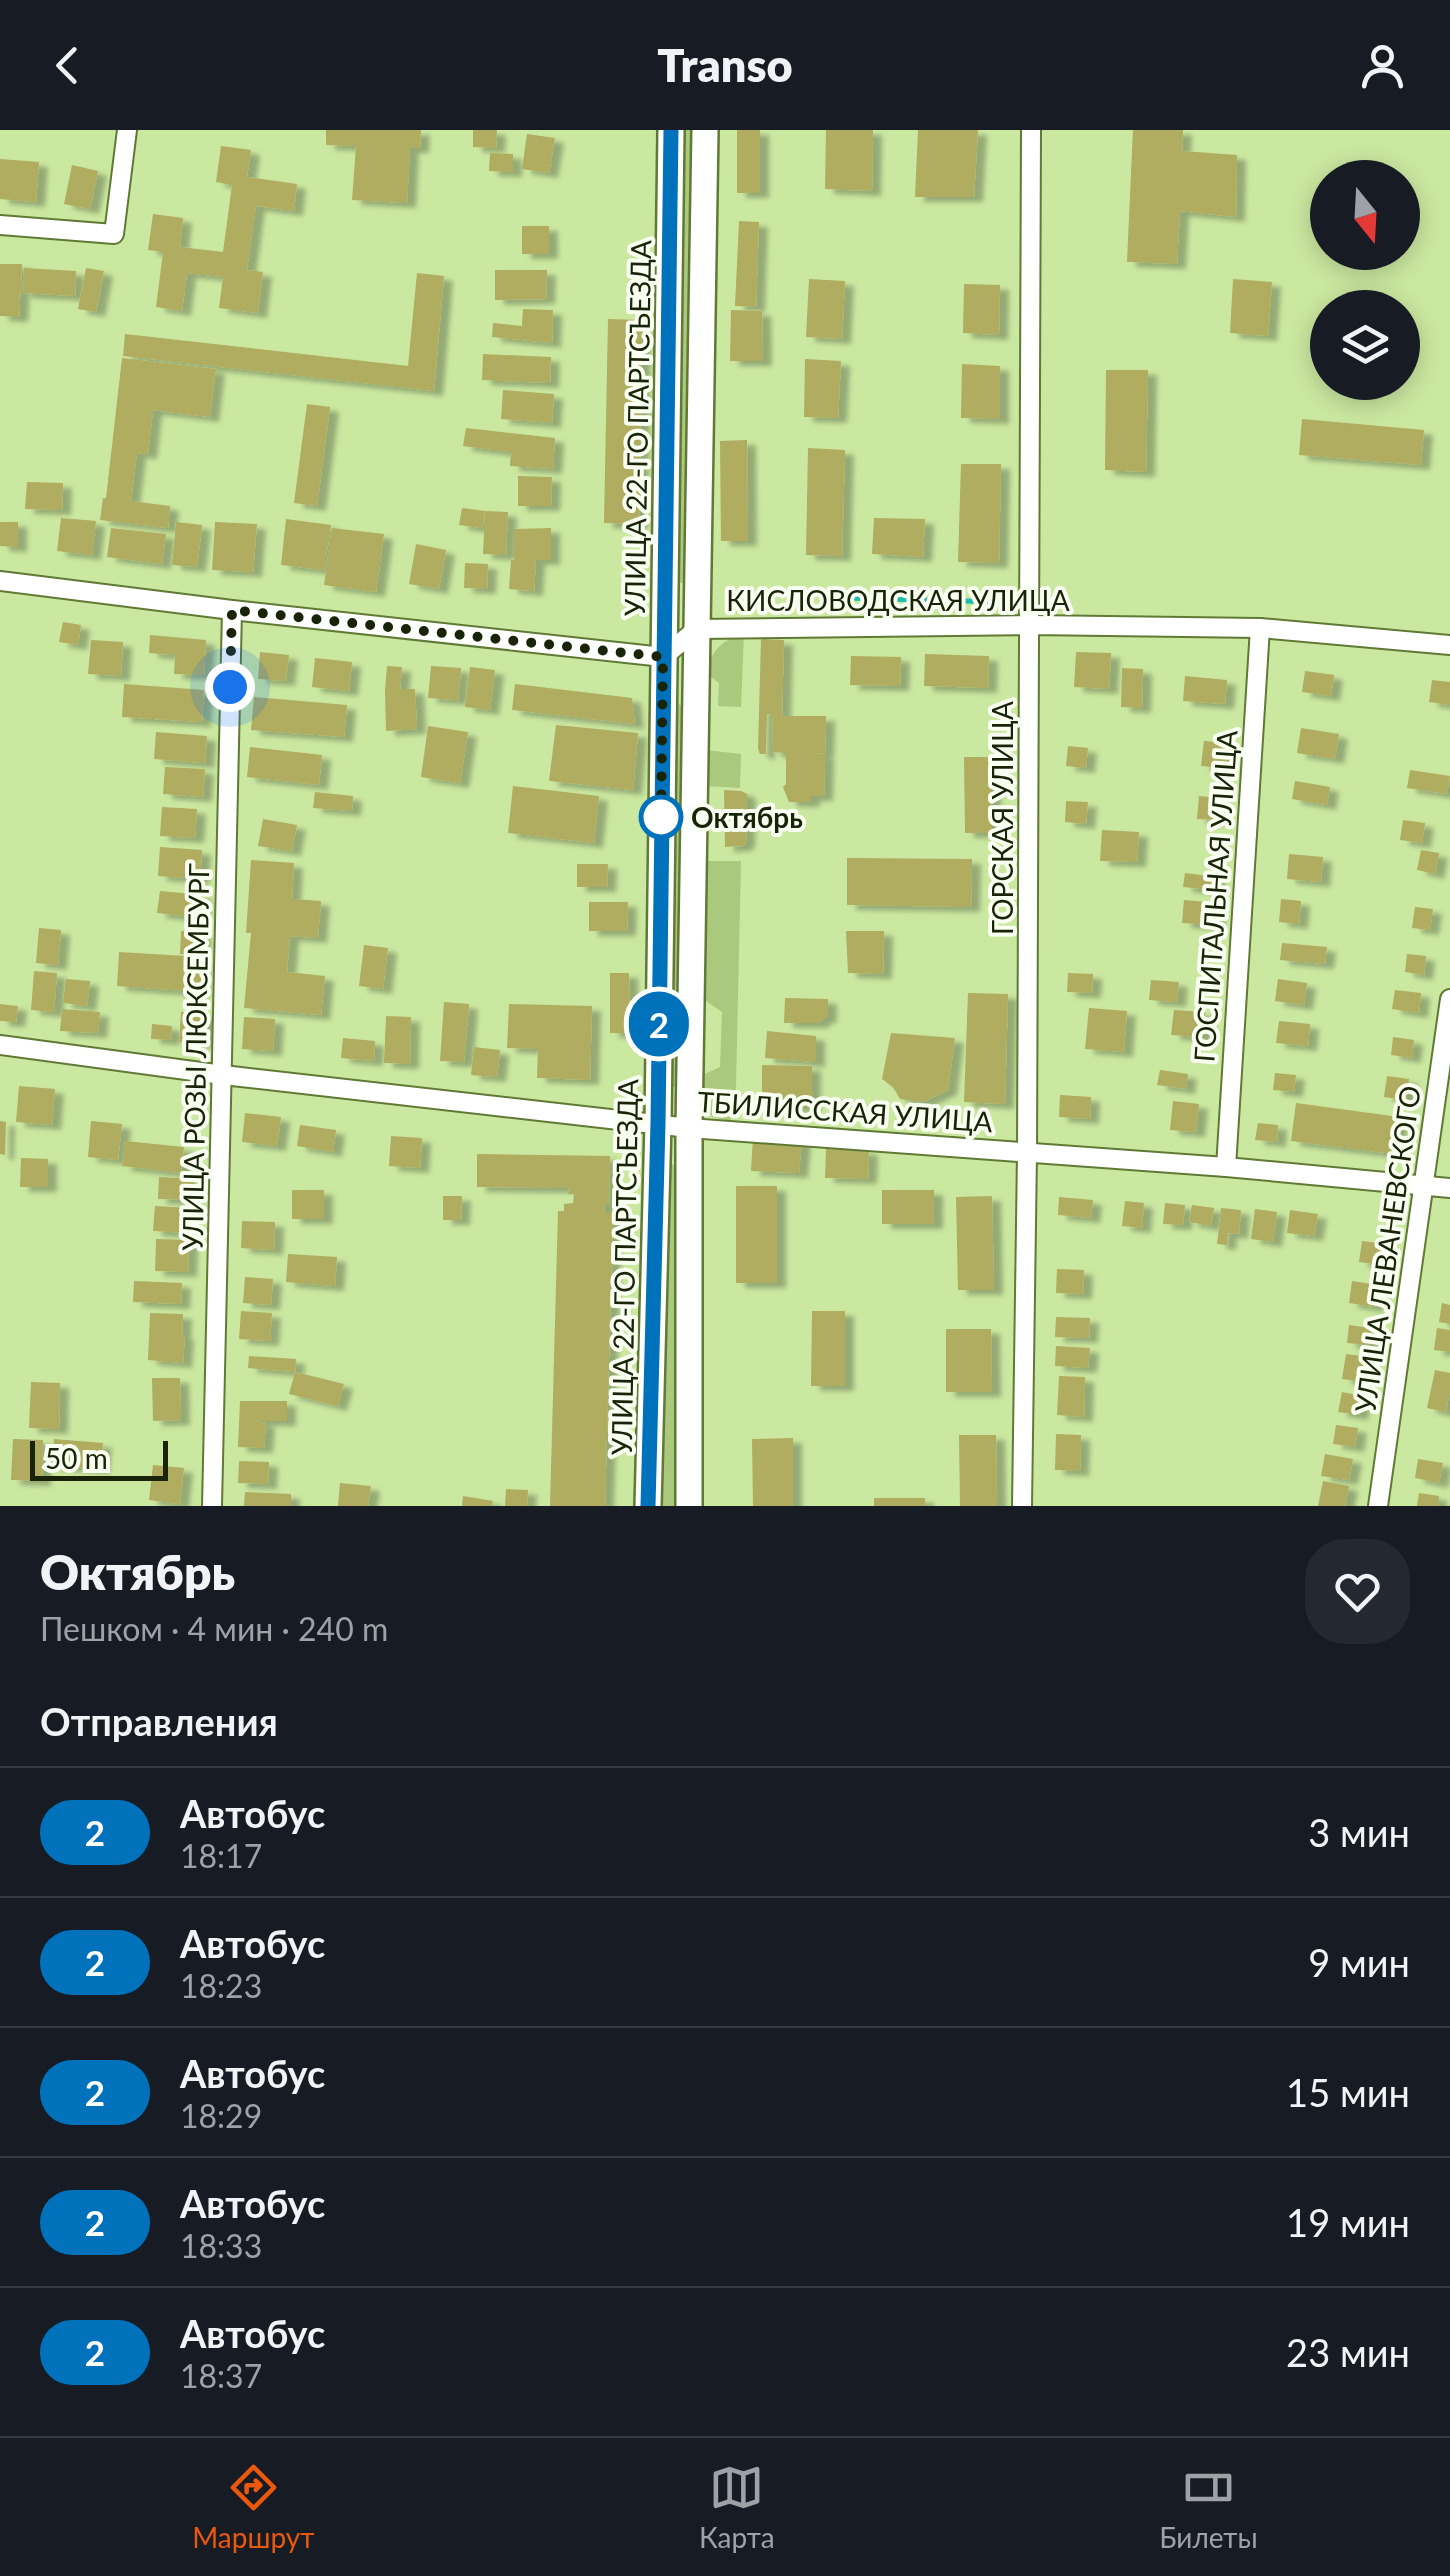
<!DOCTYPE html>
<html lang="ru">
<head>
<meta charset="utf-8">
<style>
	:root { --surface:#171b24; --page:#242831; --text:#f1f3f6; --muted:#9ea1a6; --line:#363941; --accent:#ea580c }
	body { margin:0; font-family:Lato,sans-serif; background:var(--page); color:var(--text); height:100vh; display:flex; flex-direction:column; font-size:38px; white-space:nowrap }
	* { box-sizing:border-box; margin:0 }
	p { font-size:32px; color:var(--muted) }
	.icon { flex:none; width:55px; height:55px; fill:none; stroke:currentColor; stroke-width:2; stroke-linecap:round; stroke-linejoin:round }
	.map { position:relative; height:1376px; overflow:hidden }
	.details { display:flex; flex-direction:column; background:var(--surface); flex:1 }
	.details>* { flex:none }
	.badge { padding:0 20px; border-radius:32px; font-size:35px; line-height:65px }
	.needle { width:65px; rotate:162deg }
	.buttons { position:absolute; left:1310px; top:30px; display:grid; gap:20px }
	.buttons a { display:grid; place-items:center; width:110px; height:110px; border-radius:50%; background:var(--surface); box-shadow:0 5px 25px #0003; font-size:50px }
	.scale { position:absolute; left:30px; bottom:25px; width:138px; box-sizing:border-box; padding-left:10px; border:5px solid #192307; border-top:0; font-size:28px; line-height:35px; white-space:nowrap; color:#192307; -webkit-text-stroke:8px #f9fff1; paint-order:stroke }
	.you { position:absolute; width:50px; height:50px; margin:-25px; border:8px solid #fff; border-radius:50%; background:#1a73e8; box-shadow:0 0 0 15px #1a73e833 }
	.map>.badge { position:absolute; translate:-50% -50%; box-shadow:0 0 0 5px #fff }
	h2 { padding:0 40px; font-size:38px; line-height:90px }
	.round { display:grid; place-items:center; flex:none; width:105px; height:105px; border-radius:40px; background:var(--page) }
	.head { display:flex; align-items:center; justify-content:space-between; height:170px; padding:0 40px }
	h1 { font-size:48px; font-weight:800; line-height:75px }
	ul { padding:0; list-style:none }
	li { display:flex; align-items:center; gap:30px; height:130px; padding:0 40px; border-top:2px solid var(--line) }
	li div { flex:1 }
	li b { display:block; font-size:38px }
	li em { font-style:normal }
	li .badge { min-width:110px; font-weight:700; text-align:center }
	header { display:flex; justify-content:space-between; align-items:center; height:130px; padding:0 40px; background:var(--surface); font-size:45px; font-weight:800 }
	.dock { display:flex; justify-content:space-around; align-items:center; height:140px; border-top:2px solid var(--line); background:var(--surface); font-size:28px; color:var(--muted) }
	.dock a { display:grid; justify-items:center; gap:5px }
	.dock .on { color:var(--accent) }
	.map>svg:first-child { display:block }
</style>
</head>
<body>
<header><svg class="icon" aria-label="back" viewBox="0 0 24 24"><path d="M15 5l-7 7 7 7"/></svg>Transo<svg class="icon" aria-label="person" viewBox="0 0 24 24"><circle cx="12" cy="8" r="4"/><path d="M4 21q1-7 8-7t8 7"/></svg></header>
<div class="map">
<svg width="1450" height="1376" viewBox="0 0 1450 1376">
	<defs>
		<filter id="shadow"><feDropShadow dx="9" dy="5" stdDeviation="2.5" flood-color="#0004"/></filter>
	</defs>
	<rect width="100%" height="100%" fill="#cbe8a0"/>
	<g fill="#abc97d">
		<path d="M680 0H692L684 453 672 452Z"/>
		<path d="M744 504 741 577 718 576 719 553 708 545C709 522 721 510 744 504Z"/>
		<path d="M679 574 686 581 680 936 675 957 667 956 674 579Z"/>
		<path d="M706 620 741 624 740 658 704 656Z"/>
		<path d="M708 731H741L736 958 731 991 712 987 699 965 700 946 720 937 722 882 703 869Z"/>
		<path d="M670 1033 678 1037 680 1044 674 1376H661L665 1042 667 1036Z"/>
	</g>
	<g fill="none" stroke-linecap="round" stroke-linejoin="round">
		<path stroke="#21bbae" stroke-width="5" d="M842 468 1004 472"/>
	</g>
	<g fill="#b0ac60" filter="url(#shadow)">
		<path d="M326 0H421L420 18H410L407 73 352 70 356 16 326 15Z"/>
		<path d="M473 0H497L496 18 473 17Z"/>
		<rect x="737" y="0" width="23" height="63"/>
		<path d="M826 0H873L872 61 825 59Z"/>
		<path d="M918 0H978L974 67H915Z"/>
		<path d="M1133 0H1183L1182 21 1237 25 1236 87 1180 81 1177 134 1127 132Z"/>
		<path d="M527 4 555 8 549 43 522 39Z"/>
		<path d="M221 16 251 20 247 47 297 54 294 81 256 76 247 140 263 142 258 183 219 178 223 147 187 143 182 181 156 177 163 122 148 120 153 84 183 88 180 117 223 122 232 55 216 52Z"/>
		<path d="M490 23 513 24V42L489 41Z"/>
		<path d="M0 29 39 32 36 72 0 69Z"/>
		<path d="M72 35 98 41 90 79 64 74Z"/>
		<path d="M739 91 759 92 756 177 735 176Z"/>
		<rect x="522" y="96" width="27" height="28"/>
		<path d="M0 134H22L19 187 0 186Z"/>
		<path d="M24 138 76 141 75 166 22 163Z"/>
		<path d="M86 138 104 141 96 182 78 179Z"/>
		<path d="M495 140H547L546 169 495 170Z"/>
		<path d="M417 143 444 146 434 261 123 226 125 204 408 236Z"/>
		<path d="M809 149 845 151 842 209 806 207Z"/>
		<path d="M1233 149 1272 152 1268 206 1230 203Z"/>
		<path d="M964 154 1000 155 999 205 963 203Z"/>
		<path d="M523 179 553 180 552 213 492 207 493 193 522 196Z"/>
		<path d="M731 180 762 181 763 231H730Z"/>
		<path d="M608 189 642 190 639 394 604 393Z"/>
		<path d="M483 224 551 227 550 253 482 250Z"/>
		<path d="M122 228 216 239 210 287 153 280 148 324 137 323 131 371 170 376 168 398 100 390 103 368H106Z"/>
		<path d="M805 229 841 231 838 288 804 287Z"/>
		<path d="M962 234 1000 236V289L961 288Z"/>
		<path d="M1106 240H1148L1146 342 1105 340Z"/>
		<path d="M503 260 554 264 552 293 501 289Z"/>
		<path d="M307 274 330 277 317 376 294 373Z"/>
		<path d="M1302 289 1424 300 1421 335 1299 325Z"/>
		<path d="M466 298 555 308 553 339 510 336 511 322 463 316Z"/>
		<path d="M747 310 748 411H721L720 311Z"/>
		<path d="M808 318 845 320 842 426 806 425Z"/>
		<path d="M961 334H1001L999 433 958 432Z"/>
		<path d="M518 346 552 347 551 376H518Z"/>
		<path d="M27 352 63 353 62 380 25 379Z"/>
		<path d="M462 378 485 381 482 398 459 395Z"/>
		<path d="M485 381 508 382 506 425 483 424Z"/>
		<path d="M61 388 96 391 92 425 57 421Z"/>
		<path d="M874 388 925 389 923 427 872 424Z"/>
		<path d="M286 389 331 395 324 440 281 435Z"/>
		<path d="M0 392H18V417L0 416Z"/>
		<path d="M176 392 202 395 197 437 172 435Z"/>
		<path d="M215 392 257 394 253 442 212 440Z"/>
		<path d="M111 398 166 404 162 434 107 427Z"/>
		<path d="M332 398 384 404 376 462 324 455Z"/>
		<path d="M551 398V430H536L534 461 509 459 511 430H514V399Z"/>
		<path d="M416 414 446 420 439 459 409 454Z"/>
		<path d="M465 433 488 434 487 459 464 458Z"/>
		<path d="M63 492 81 495 78 515 59 512Z"/>
		<path d="M150 505 206 510 204 545 174 544 175 525 149 523Z"/>
		<path d="M761 509 784 510 782 586H826L825 623H812L825 624 824 666H811V672H789L783 657 786 654V623L772 622 773 585 767 584 766 624H760L758 619Z"/>
		<path d="M91 510 123 512 121 546 88 544Z"/>
		<path d="M260 522 289 525 286 551 258 549Z"/>
		<path d="M1076 522 1111 523 1109 559 1074 557Z"/>
		<path d="M925 524 989 526 988 558 924 556Z"/>
		<path d="M851 526 901 527 900 556 850 555Z"/>
		<path d="M315 528 352 532 349 561 312 557Z"/>
		<path d="M387 536 402 537 400 559H415L417 599 386 601 385 560Z"/>
		<path d="M431 536 461 538 458 570 428 568Z"/>
		<path d="M470 537 495 540 490 580 465 577Z"/>
		<path d="M1122 538 1143 539 1142 578 1121 577Z"/>
		<path d="M1305 541 1334 545 1331 566 1302 562Z"/>
		<path d="M1185 546 1227 550 1225 574 1183 571Z"/>
		<path d="M1432 550 1450 552V575L1429 572Z"/>
		<path d="M124 554 204 560 202 592 122 587Z"/>
		<path d="M515 554 632 568 635 594 512 580Z"/>
		<path d="M254 567 347 575 344 607 251 600Z"/>
		<path d="M556 595 638 603 633 660 549 651Z"/>
		<path d="M428 596 468 602 460 653 421 647Z"/>
		<path d="M1301 598 1339 604 1335 629 1297 623Z"/>
		<path d="M156 602 207 606 205 633 154 629Z"/>
		<path d="M1204 611 1228 613 1226 638 1201 636Z"/>
		<path d="M1068 616 1088 618 1086 638 1066 636Z"/>
		<path d="M250 617 322 625 319 655 247 647Z"/>
		<path d="M964 627H992V703H965Z"/>
		<path d="M165 637 205 639 203 667 163 664Z"/>
		<path d="M1410 640 1450 646 1447 664 1407 658Z"/>
		<path d="M1295 651 1330 657 1327 675 1292 669Z"/>
		<path d="M513 656 599 666 594 713 508 703Z"/>
		<path d="M724 660 741 661 747 664 746 712 743 716 725 717Z"/>
		<path d="M315 662 353 666 352 681 313 678Z"/>
		<path d="M1199 666 1222 668 1220 690 1197 689Z"/>
		<path d="M1066 671 1088 672 1086 694 1065 692Z"/>
		<path d="M162 677 197 679 195 708 160 706Z"/>
		<path d="M263 689 297 695 292 721 258 716Z"/>
		<path d="M1403 690 1425 693 1422 713 1400 710Z"/>
		<path d="M1102 700 1139 702 1137 732 1100 731Z"/>
		<path d="M160 717 202 720 200 749 158 746Z"/>
		<path d="M1421 720 1439 723 1435 744 1417 740Z"/>
		<path d="M1289 724 1323 727 1321 752 1287 749Z"/>
		<path d="M847 728 972 729 971 777 847 775Z"/>
		<path d="M251 730 294 733 292 769 321 771 318 808 290 806 287 842 325 846 321 885 244 878 251 803H246Z"/>
		<path d="M577 734H608L607 757H577Z"/>
		<path d="M1185 743 1217 747 1215 760 1183 757Z"/>
		<path d="M160 761 203 765 201 788 157 783Z"/>
		<path d="M1281 769 1301 771 1299 794 1279 792Z"/>
		<path d="M1184 770 1217 773 1215 795 1182 793Z"/>
		<path d="M589 772H628L627 801H589Z"/>
		<path d="M1415 777 1433 779 1430 800 1412 798Z"/>
		<path d="M39 798 61 800 58 835 36 833Z"/>
		<path d="M181 801 202 802 201 825 180 824Z"/>
		<path d="M846 801H884L883 844 848 843Z"/>
		<path d="M1282 813 1327 817 1325 834 1280 830Z"/>
		<path d="M364 815 388 818 383 859 359 856Z"/>
		<path d="M119 822 203 827 200 862 117 856Z"/>
		<path d="M1407 824 1426 826 1424 845 1405 842Z"/>
		<path d="M34 841 57 843 54 882 31 880Z"/>
		<path d="M610 843H629L630 903H610Z"/>
		<path d="M1068 843 1093 844 1092 863 1067 862Z"/>
		<path d="M66 849 90 851 87 876 63 873Z"/>
		<path d="M1278 849 1307 853 1304 875 1275 871Z"/>
		<path d="M1151 850 1179 852 1177 872 1149 870Z"/>
		<path d="M1395 860 1421 863 1419 883 1392 879Z"/>
		<path d="M968 863 1008 864 1005 974 964 972Z"/>
		<path d="M785 868 828 869V888H823L819 893H784Z"/>
		<path d="M444 872 469 874 464 932 440 931Z"/>
		<path d="M0 874 18 876 16 892 0 891Z"/>
		<path d="M509 874 592 876 590 950 537 948 538 919 507 918Z"/>
		<path d="M1089 878 1127 881 1124 922 1085 919Z"/>
		<path d="M62 879 100 882 98 903 60 901Z"/>
		<path d="M1174 880 1205 882 1202 907 1171 905Z"/>
		<path d="M181 882 206 883 204 913 179 912Z"/>
		<path d="M386 886 411 887 410 934 384 933Z"/>
		<path d="M244 887 275 889 273 921 242 919Z"/>
		<path d="M1279 891 1310 894 1308 916 1276 913Z"/>
		<path d="M152 894 172 896 171 910 151 909Z"/>
		<path d="M767 901 816 906V932L765 928Z"/>
		<path d="M891 903 955 908 948 960 923 972 900 969 893 957 882 949Z"/>
		<path d="M1393 907 1414 910 1412 928 1391 925Z"/>
		<path d="M343 908 375 911 374 931 341 928Z"/>
		<path d="M474 917 500 920 497 947 471 945Z"/>
		<path d="M762 935 812 936V977L762 976Z"/>
		<path d="M1160 940 1188 944 1186 959 1157 955Z"/>
		<path d="M1275 943 1296 945 1294 962 1273 960Z"/>
		<path d="M1387 946 1409 949 1406 970 1384 967Z"/>
		<path d="M19 956 55 959 52 995 16 992Z"/>
		<path d="M1060 965 1091 967 1090 989 1059 987Z"/>
		<path d="M1173 971 1199 974 1196 1002 1170 1000Z"/>
		<path d="M1296 973 1399 987 1394 1024 1291 1011Z"/>
		<path d="M245 983 281 987 277 1016 242 1012Z"/>
		<path d="M0 991 6 992 5 1025 0 1024Z"/>
		<path d="M91 991 122 994 118 1030 88 1027Z"/>
		<path d="M1258 993 1278 995 1277 1012 1255 1010Z"/>
		<path d="M300 995 336 1000 333 1022 297 1016Z"/>
		<path d="M391 1006 422 1008 420 1038 389 1036Z"/>
		<path d="M753 1007 802 1009 799 1043 751 1041Z"/>
		<path d="M125 1011 184 1017 181 1043 122 1036Z"/>
		<path d="M826 1019 869 1020 868 1049 825 1048Z"/>
		<path d="M477 1024 610 1026 609 1074H605L604 1083H613L605 1376H550L558 1081H564V1074L573 1073 574 1064H568L569 1058 477 1057Z"/>
		<path d="M21 1028 48 1029V1057H20Z"/>
		<path d="M159 1047 194 1049 193 1070 158 1069Z"/>
		<rect x="736" y="1056" width="41" height="97"/>
		<rect x="292" y="1060" width="32" height="29"/>
		<rect x="882" y="1060" width="52" height="34"/>
		<path d="M443 1066H462L461 1090H443Z"/>
		<path d="M992 1066 994 1160H958L956 1067Z"/>
		<path d="M1059 1067 1093 1070 1091 1088 1058 1085Z"/>
		<path d="M1125 1071 1144 1073 1142 1098 1122 1096Z"/>
		<path d="M1165 1073 1185 1075 1183 1095 1163 1094Z"/>
		<path d="M1192 1075 1214 1078 1211 1096 1189 1092Z"/>
		<path d="M155 1076 190 1078 188 1103 153 1101Z"/>
		<path d="M1221 1078 1241 1080 1239 1104 1228 1103 1227 1115 1217 1114Z"/>
		<path d="M1255 1079 1277 1082 1273 1112 1251 1109Z"/>
		<path d="M1290 1080 1318 1084 1314 1106 1287 1103Z"/>
		<path d="M242 1091 275 1092 274 1120 241 1118Z"/>
		<path d="M156 1109 189 1110 188 1142 155 1141Z"/>
		<path d="M1362 1111 1386 1114 1382 1135 1359 1132Z"/>
		<path d="M288 1124 337 1127 335 1156 286 1152Z"/>
		<path d="M1057 1139 1084 1140 1083 1164 1056 1163Z"/>
		<path d="M245 1147 273 1149 271 1175 243 1173Z"/>
		<path d="M134 1151 182 1153 181 1174 133 1172Z"/>
		<path d="M1352 1151 1377 1155 1374 1177 1349 1173Z"/>
		<path d="M1442 1173 1450 1175V1194L1439 1192Z"/>
		<path d="M241 1181 272 1183 270 1211 239 1209Z"/>
		<path d="M812 1181H845V1256H811Z"/>
		<path d="M150 1183 183 1184 182 1205H185L183 1233 148 1230Z"/>
		<path d="M1056 1187 1090 1188 1089 1208 1055 1207Z"/>
		<path d="M1349 1195 1371 1198 1369 1215 1347 1213Z"/>
		<path d="M1437 1198 1450 1200V1222L1434 1220Z"/>
		<path d="M946 1199H991L992 1262H946Z"/>
		<path d="M1056 1216 1090 1218 1088 1238 1055 1236Z"/>
		<path d="M1346 1224 1369 1227 1366 1252 1342 1249Z"/>
		<path d="M249 1226 296 1229 295 1242 248 1238Z"/>
		<path d="M1435 1240 1450 1243V1260L1446 1282 1427 1278Z"/>
		<path d="M295 1242 344 1254 338 1276 289 1264Z"/>
		<path d="M1059 1246 1085 1247 1084 1287 1057 1285Z"/>
		<path d="M152 1248H180L181 1290 153 1291Z"/>
		<path d="M31 1252 60 1253 59 1299 29 1298Z"/>
		<path d="M1342 1262 1362 1266 1359 1285 1338 1282Z"/>
		<path d="M240 1271H287V1291H252L266 1293 264 1318 238 1317Z"/>
		<path d="M1336 1295 1358 1298 1355 1317 1333 1314Z"/>
		<path d="M1056 1304 1081 1305 1080 1341 1055 1340Z"/>
		<path d="M959 1305H996L997 1376H960Z"/>
		<path d="M793 1308V1376H753L752 1309Z"/>
		<path d="M13 1309 43 1310 42 1351 11 1350Z"/>
		<path d="M54 1309 103 1313 100 1339 51 1335Z"/>
		<path d="M1325 1324 1353 1329 1349 1350 1321 1346Z"/>
		<path d="M1418 1329 1443 1333 1439 1353 1415 1348Z"/>
		<path d="M239 1331 269 1332 268 1354 238 1353Z"/>
		<path d="M153 1335 184 1338 180 1374 149 1370Z"/>
		<path d="M1323 1351 1349 1356 1345 1376H1318Z"/>
		<path d="M340 1353 371 1356 368 1376H338Z"/>
		<path d="M506 1359 528 1360 527 1376H505Z"/>
		<path d="M245 1362 291 1364V1376H244Z"/>
		<path d="M1419 1363 1439 1366 1438 1376H1417Z"/>
		<path d="M463 1366 493 1371 492 1376H462Z"/>
		<rect x="874" y="1368" width="51" height="8"/>
	</g>
	<g fill="none" stroke-linecap="round" stroke-linejoin="round">
		<defs>
			<g id="minor">
				<path d="M0 95 114 104 127 0"/>
				<path d="M0 451 232 480 663 527 697 499 1031 495 1260 498 1450 515"/>
				<path d="M0 915 223 945 689 998 1226 1037 1450 1058"/>
				<path d="M1226 1037 1260 498"/>
				<path d="M212 1376 232 480"/>
				<path d="M1022 1376 1027 1023 1031 0"/>
				<path d="M1378 1376 1450 869"/>
			</g>
			<g id="secondary">
				<path d="M648 1376 658 993 671 0"/>
				<path d="M689 1376V998L705 0"/>
			</g>
		</defs>
		<use href="#minor" stroke="#607935" stroke-width="22"/>
		<use href="#secondary" stroke="#607935" stroke-width="30"/>
		<use href="#minor" stroke="#fff" stroke-width="18"/>
		<use href="#secondary" stroke="#fff" stroke-width="25"/>
	</g>
	<g fill="none" stroke-linecap="round" stroke-linejoin="round">
		<defs>
			<path id="line" d="M648 1376 658 993 671 0"/>
		</defs>
		<use href="#line" stroke="#fff" stroke-width="22"/>
		<use href="#line" stroke="#0072bc" stroke-width="15"/>
		<path stroke="#192307" stroke-width="10" stroke-dasharray="0 18" d="M230 557 232 480 663 527 661 687"/>
	</g>
	<circle fill="#fff" stroke="#0072bc" stroke-width="5" cx="661" cy="687" r="20"/>
	<g text-anchor="middle" dominant-baseline="central" stroke-width="8" stroke-linejoin="round" paint-order="stroke">
		<g font-size="28" fill="#192307" stroke="#f9fff1">
			<text transform="translate(637 298) rotate(-89)">УЛИЦА 22-ГО ПАРТСЪЕЗДА</text>
			<text x="898" y="470">КИСЛОВОДСКАЯ УЛИЦА</text>
			<text transform="translate(1002 688) rotate(-90)">ГОРСКАЯ УЛИЦА</text>
			<text transform="translate(1215 766) rotate(-86)">ГОСПИТАЛЬНАЯ УЛИЦА</text>
			<text transform="translate(195 927) rotate(-89)">УЛИЦА РОЗЫ ЛЮКСЕМБУРГ</text>
			<text transform="translate(845 981) rotate(4)">ТБИЛИССКАЯ УЛИЦА</text>
			<text transform="translate(1387 1119) rotate(-82)">УЛИЦА ЛЕВАНЕВСКОГО</text>
			<text transform="translate(624 1137) rotate(-89)">УЛИЦА 22-ГО ПАРТСЪЕЗДА</text>
		</g>
		<g font-size="28" font-weight="bold" fill="#192307" stroke="#f9fff1" text-anchor="start">
			<text x="691" y="687">Октябрь</text>
		</g>
	</g>
</svg>
<div class="buttons">
<a><svg class="needle" viewBox="-14 -14 28 28"><path d="M0-13l5 13h-10z" fill="#e53935"/><path d="M0 13l5-13h-10z" fill="#9ea1a6"/></svg></a>
<a><svg class="icon" aria-label="layers" viewBox="0 0 24 24"><path d="M12 4l9 5-9 5-9-5zM3 14l9 5 9-5"/></svg></a>
</div>
<div class="scale">50 m</div>
<div class="you" style="left:230px;top:557px"></div>
<b class="badge" style="left:659px;top:894px;background:#0072bc;color:#fff">2</b>
</div>
<section class="details">
<div class="head"><div><h1>Октябрь</h1><p>Пешком · 4 мин · 240 m</p></div><a class="round"><svg class="icon" aria-label="heart" viewBox="0 0 24 24"><path d="M12 20l-8-8c-3-5 5-10 8-4 3-6 11-1 8 4z"/></svg></a></div>
<h2>Отправления</h2>
<ul>
<li><span class="badge" style="background:#0072bc;color:#fff">2</span><div><b>Автобус</b><p>18:17</p></div><em>3 мин</em></li>
<li><span class="badge" style="background:#0072bc;color:#fff">2</span><div><b>Автобус</b><p>18:23</p></div><em>9 мин</em></li>
<li><span class="badge" style="background:#0072bc;color:#fff">2</span><div><b>Автобус</b><p>18:29</p></div><em>15 мин</em></li>
<li><span class="badge" style="background:#0072bc;color:#fff">2</span><div><b>Автобус</b><p>18:33</p></div><em>19 мин</em></li>
<li><span class="badge" style="background:#0072bc;color:#fff">2</span><div><b>Автобус</b><p>18:37</p></div><em>23 мин</em></li>
</ul>
</section>
<nav class="dock">
<a class="on"><svg class="icon" aria-label="directions" viewBox="0 0 24 24"><path d="M12 3l9 9-9 9-9-9zM9 14v-3h6M13 9l2 2-2 2"/></svg>Маршрут</a>
<a><svg class="icon" aria-label="map" viewBox="0 0 24 24"><path d="M3 6l6-2 6 2 6-2v14l-6 2-6-2-6 2zM9 4v14M15 6v14"/></svg>Карта</a>
<a><svg class="icon" aria-label="tickets" viewBox="0 0 24 24"><path d="M3 7h18v10H3zM15 7v10"/></svg>Билеты</a>
</nav>
</body>
</html>
